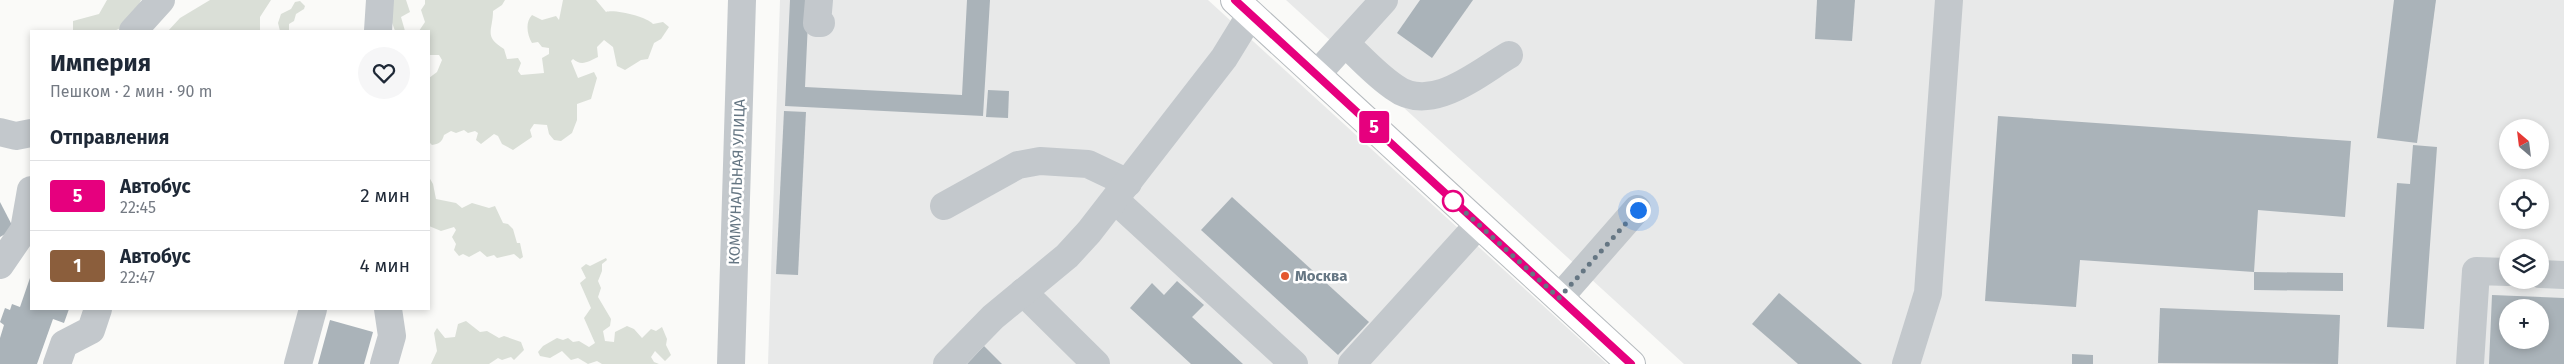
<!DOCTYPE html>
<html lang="ru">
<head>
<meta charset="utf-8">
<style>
	:root { --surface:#fff; --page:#f6f6f7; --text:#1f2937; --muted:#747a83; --line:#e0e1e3 }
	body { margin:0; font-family:"Fira Sans",sans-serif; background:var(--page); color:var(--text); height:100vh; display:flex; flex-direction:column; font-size:19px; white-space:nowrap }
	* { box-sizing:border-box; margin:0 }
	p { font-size:16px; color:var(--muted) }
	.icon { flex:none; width:28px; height:28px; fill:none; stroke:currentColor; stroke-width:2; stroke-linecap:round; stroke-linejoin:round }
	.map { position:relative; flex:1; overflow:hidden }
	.details { position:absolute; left:30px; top:30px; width:400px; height:280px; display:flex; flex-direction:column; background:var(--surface); border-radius:0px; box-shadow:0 2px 8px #0003 }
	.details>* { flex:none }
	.badge { padding:0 10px; border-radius:4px; font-size:18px; line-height:32px }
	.needle { width:32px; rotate:332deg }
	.buttons { position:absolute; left:2499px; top:119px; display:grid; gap:10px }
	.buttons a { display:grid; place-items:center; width:50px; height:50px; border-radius:50%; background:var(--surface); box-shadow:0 2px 8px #0003; font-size:25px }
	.you { position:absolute; width:25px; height:25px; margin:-12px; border:4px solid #fff; border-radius:50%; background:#1a73e8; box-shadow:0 0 0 8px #1a73e833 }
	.map>.badge { position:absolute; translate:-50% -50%; box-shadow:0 0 0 2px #fff }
	h2 { padding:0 20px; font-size:19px; line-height:45px }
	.round { display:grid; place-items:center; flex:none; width:52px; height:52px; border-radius:26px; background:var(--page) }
	.headline { display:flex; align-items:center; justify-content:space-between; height:85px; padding:0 20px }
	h1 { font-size:24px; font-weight:700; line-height:38px }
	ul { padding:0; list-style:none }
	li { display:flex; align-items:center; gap:15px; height:70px; padding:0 20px; border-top:1px solid var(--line) }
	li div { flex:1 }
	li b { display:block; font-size:19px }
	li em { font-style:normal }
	li .badge { min-width:55px; font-weight:700; text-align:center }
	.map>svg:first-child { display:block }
</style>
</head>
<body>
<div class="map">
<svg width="2564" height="364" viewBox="0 0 2564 364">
	<rect width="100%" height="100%" fill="#fafaf8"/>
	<g fill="#e8e9e9" fill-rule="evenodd">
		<path d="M780 0H1208L1607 364H768Z"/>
		<path d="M1286 0H2564V364H1684ZM2508 128H2540V160H2508ZM2508 188H2540V220H2508ZM2508 248H2540V280H2508ZM2508 308H2540V340H2508Z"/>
	</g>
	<g fill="#dadfd7">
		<path d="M107 0H141C137 11 127 16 123 27L114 31H73V21L99 14Z"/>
		<path d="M210 0H271L260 17V31H168L180 18Z"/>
		<path d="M393 0H406L410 12 401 17 405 31H395L389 14Z"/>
		<path d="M425 0H505L502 5 493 11C493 31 483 36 504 49L507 59 518 58 521 63 518 71 521 75 544 73 542 58 549 54V48L542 47 538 42 532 43C527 35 525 22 532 15L542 20 556 16 559 20 563 0H596L606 12C615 9 647 17 653 24L663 22 669 27 661 39 654 43 648 59 641 60 625 70 617 66 613 47 604 40 597 47 598 57C589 61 582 67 573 59L571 61 578 78 594 72 597 78 591 99 577 104V120L572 133 561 141 554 140 549 134 547 125 534 124 530 130 532 137 513 150 502 144 498 136 494 134 481 144 476 140 478 133 475 131 468 133 464 130 456 133 451 131 444 135C442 142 439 144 432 145L429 142V78L437 72 442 60 439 55H429V31H419L425 22 421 10 425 4Z"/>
		<path d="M300 1 305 6 304 9 296 14 294 21 289 24V31H280L278 23 281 14 291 9 295 2Z"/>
		<path d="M429 177 433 184 436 199 456 203 462 208 472 203 489 208 495 206 503 223 508 224 513 229 517 243H520L523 257 520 259 514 254 497 258 494 255 487 257 480 251 469 257 463 254 459 256 454 250 456 244 452 237 456 230 454 227 441 231 429 226Z"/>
		<path d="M606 258 607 260 602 264V271L598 281 601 288 598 297 611 319 610 326 603 331 605 341 614 342 615 332 627 326 634 329 642 338 651 329 656 331 662 327 667 339 666 345 671 355 665 361 655 351 651 357 654 362 659 364H602L597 361 588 364 578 358 571 360 562 351 550 358 540 356 538 352 543 346 557 338 563 340 568 338 573 342 579 341 589 347 595 343 584 318 591 308 580 283 586 278 581 268 586 264 590 266Z"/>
		<path d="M466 321 480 332 487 331 499 338 504 336 521 342 524 350 514 360 511 357 502 360 498 358 489 364H431L437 351 434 333 437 328 445 338 455 337 458 324Z"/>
	</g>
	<g fill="#aab3b9" fill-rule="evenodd">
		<path d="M790 0H809L805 87 962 95 967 0H990L983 116 785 106Z"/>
		<path d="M1420 0H1473L1432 58 1397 33Z"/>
		<path d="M1817 0H1855L1852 41 1815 39Z"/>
		<path d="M2394 0H2436L2417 143 2377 138Z"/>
		<path d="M988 90 1009 91 1008 118 986 117Z"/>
		<path d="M784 111 806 112 798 275 776 274Z"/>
		<path d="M1998 116 2351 141 2345 217 2258 210 2254 272 2080 260 2076 307 1985 301Z"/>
		<path d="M2413 145 2437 147 2424 329 2387 327 2397 183 2410 184Z"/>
		<path d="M1232 197 1369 322 1338 355 1201 230Z"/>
		<path d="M0 202 14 229 0 237Z"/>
		<path d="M2254 272 2343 273V291L2254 290Z"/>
		<path d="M31 275V309H69L64 323 53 319 37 364H0V338L4 325 0 322 5 308 10 310 12 304 20 307Z"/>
		<path d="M1177 281 1204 305 1192 317 1243 364H1191L1130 308 1152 283 1164 295Z"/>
		<path d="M1779 293 1862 364H1798L1752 324Z"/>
		<path d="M2492 295 2564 298V364H2489ZM2508 308H2540V340H2508Z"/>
		<path d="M2160 308 2340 315 2338 364 2158 363Z"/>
		<path d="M330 320 373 332 364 364H318Z"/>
		<path d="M984 346 1002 364H967Z"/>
		<path d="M2072 354 2093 355V364H2072Z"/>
	</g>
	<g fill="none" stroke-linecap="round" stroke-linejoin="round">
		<defs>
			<path id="major" d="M1235 0 1631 364"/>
		</defs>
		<use href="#major" stroke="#b5babe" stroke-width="30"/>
		<g stroke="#c3c8cc" stroke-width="28">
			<path d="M819 0 817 23H821"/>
			<path d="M133 31 161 0"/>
			<path d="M378 31 380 0"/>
			<path d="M1345 43C1361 58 1376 75 1394 87 1431 115 1478 73 1509 55"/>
			<path d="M1316 75 1384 0"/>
			<path d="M0 132 16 136 31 133"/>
			<path d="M1115 200 1294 364"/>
			<path d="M944 206 1018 165 1040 161 1088 164 1128 183"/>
			<path d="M0 265 24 230 31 190"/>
			<path d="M2540 274 2564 275"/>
			<path d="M1023 292 1096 364"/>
			<path d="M1559 298 1637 209"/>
			<path d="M57 364 64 344 91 330 98 309"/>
			<path d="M298 364 313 309"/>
			<path d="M384 364 392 336 388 309"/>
			<path d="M731 364 742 0"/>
			<path d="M947 364 993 317 1067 256 1089 232 1224 58 1251 14"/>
			<path d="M1352 364 1479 224"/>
			<path d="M1906 364 1928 293 1949 0"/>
			<path d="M2470 364 2476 271 2508 272"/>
		</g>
		<use href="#major" stroke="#fff" stroke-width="28"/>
	</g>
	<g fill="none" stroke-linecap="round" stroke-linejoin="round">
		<defs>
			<path id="line" d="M1235 0 1631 364"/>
		</defs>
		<use href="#line" stroke="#fff" stroke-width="11"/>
		<use href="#line" stroke="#e6007e" stroke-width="8"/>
		<path stroke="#657683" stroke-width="5" stroke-dasharray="0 9" d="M1453 201 1559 298 1638 210"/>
	</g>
	<circle fill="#fff" stroke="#e6007e" stroke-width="2.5" cx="1453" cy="201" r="10"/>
	<circle fill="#e4572e" stroke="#fff" stroke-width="2" cx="1285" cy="276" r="5"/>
	<g text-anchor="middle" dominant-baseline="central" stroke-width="5" stroke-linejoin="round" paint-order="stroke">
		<g font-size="15" fill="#657683" stroke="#fff">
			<text transform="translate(737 182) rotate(-88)">КОММУНАЛЬНАЯ УЛИЦА</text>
		</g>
		<g font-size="15" font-weight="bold" fill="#657683" stroke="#fff" text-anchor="start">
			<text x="1295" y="276">Москва</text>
		</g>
	</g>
</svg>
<div class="buttons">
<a><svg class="needle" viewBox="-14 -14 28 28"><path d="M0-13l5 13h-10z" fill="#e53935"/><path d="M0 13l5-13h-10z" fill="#747a83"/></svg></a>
<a><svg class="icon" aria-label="locate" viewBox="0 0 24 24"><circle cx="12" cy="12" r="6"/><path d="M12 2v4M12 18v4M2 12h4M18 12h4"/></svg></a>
<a><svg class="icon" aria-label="layers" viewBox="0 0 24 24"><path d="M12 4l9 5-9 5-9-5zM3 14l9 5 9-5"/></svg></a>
<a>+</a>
</div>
<div class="you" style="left:1638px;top:210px"></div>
<b class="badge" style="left:1374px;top:127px;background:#e6007e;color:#fff">5</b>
<section class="details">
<div class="headline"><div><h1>Империя</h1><p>Пешком · 2 мин · 90 m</p></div><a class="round"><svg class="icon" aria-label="heart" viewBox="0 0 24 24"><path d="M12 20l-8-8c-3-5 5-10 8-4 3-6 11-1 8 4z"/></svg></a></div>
<h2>Отправления</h2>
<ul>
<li><span class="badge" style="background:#e6007e;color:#fff">5</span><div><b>Автобус</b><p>22:45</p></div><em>2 мин</em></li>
<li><span class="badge" style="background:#8b5e3c;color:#fff">1</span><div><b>Автобус</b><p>22:47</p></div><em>4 мин</em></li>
</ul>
</section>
</div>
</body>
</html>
